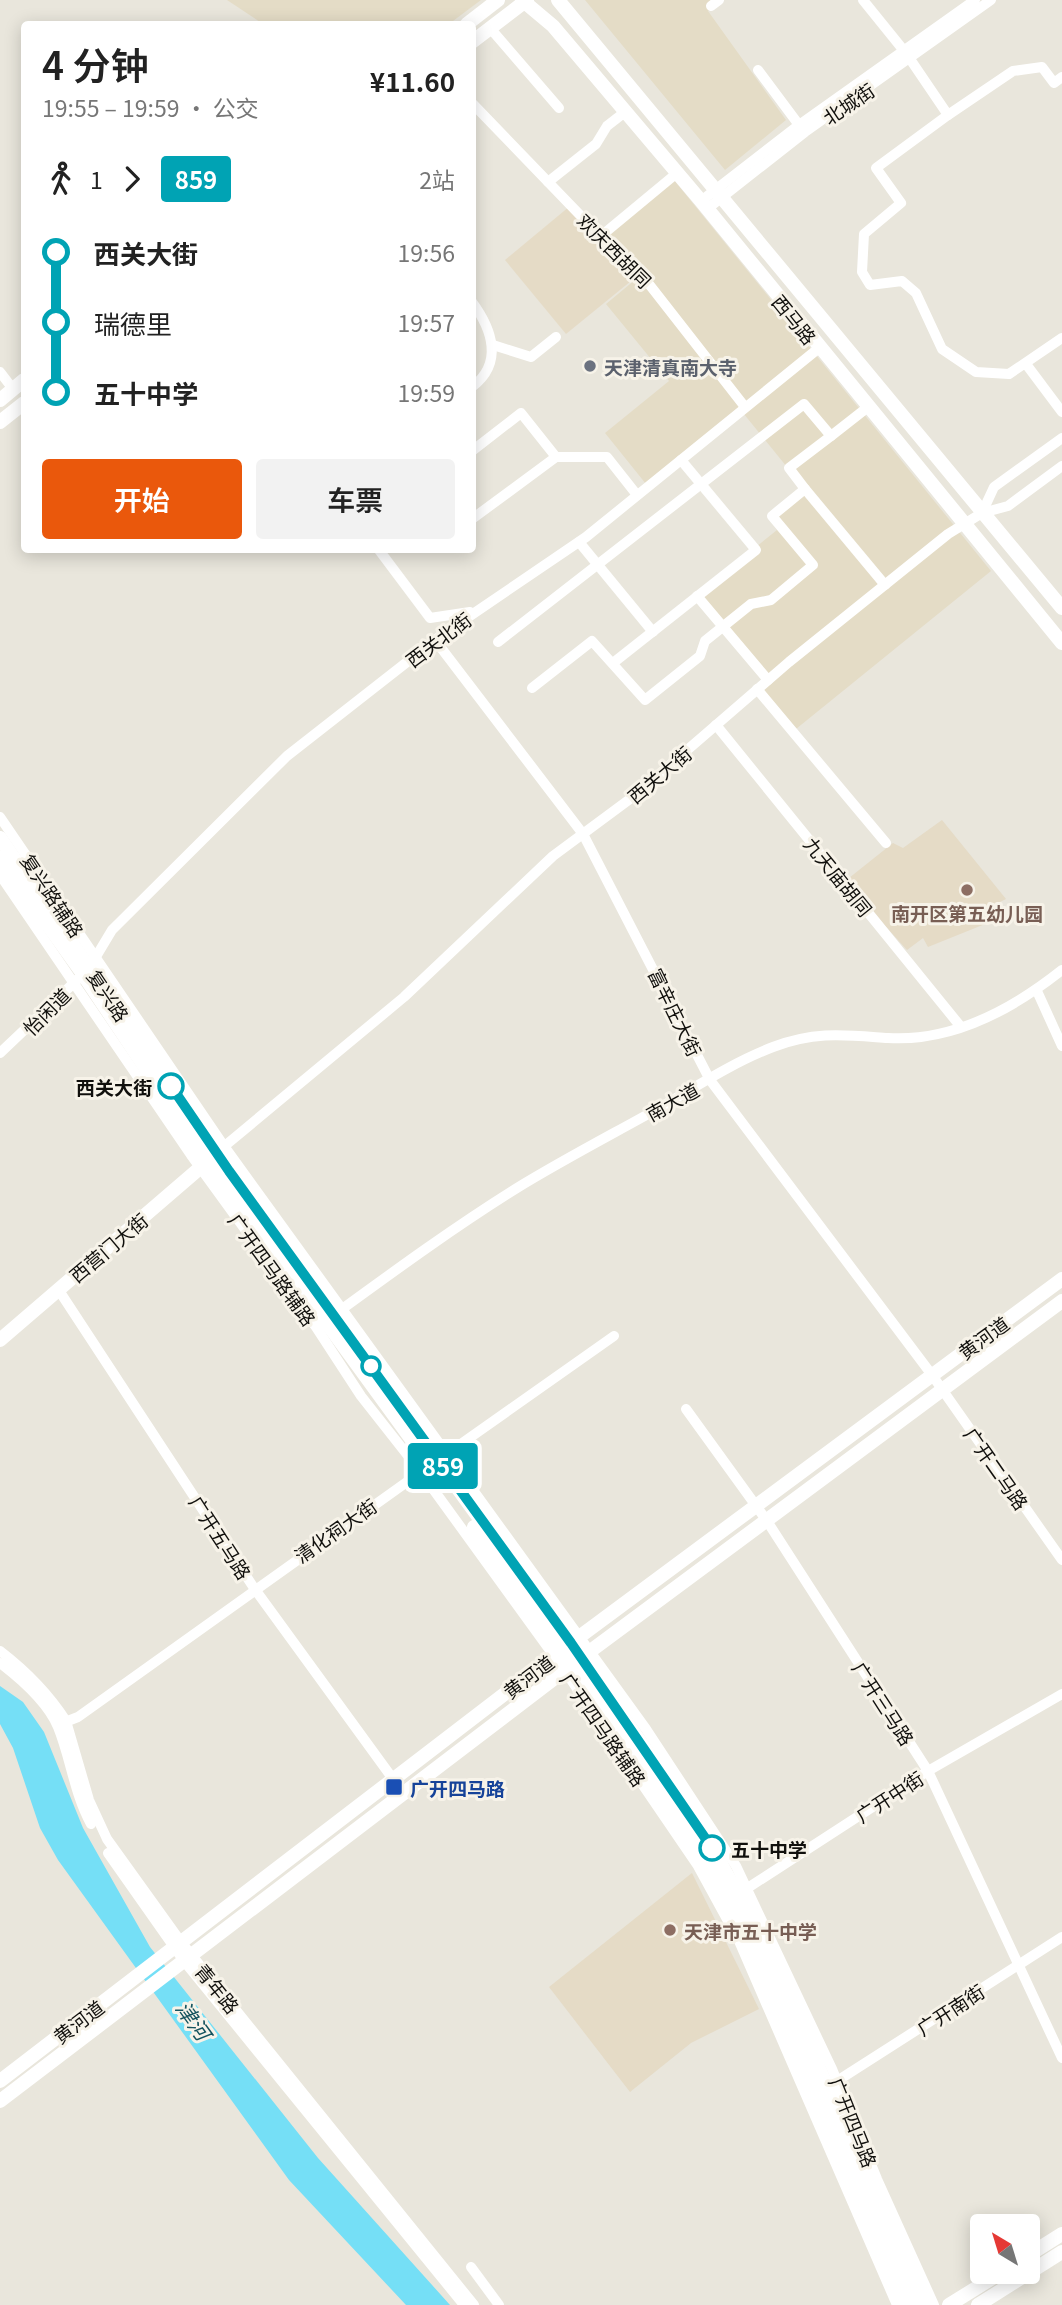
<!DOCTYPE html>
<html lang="zh">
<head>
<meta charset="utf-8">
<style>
	:root { --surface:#fff; --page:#f2f2f2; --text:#222; --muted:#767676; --accent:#ea580c }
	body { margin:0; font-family:Georgia,"Noto Sans SC",serif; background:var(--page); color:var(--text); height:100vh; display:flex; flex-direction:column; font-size:26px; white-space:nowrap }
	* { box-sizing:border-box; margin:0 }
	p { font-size:23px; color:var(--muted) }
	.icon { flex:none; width:38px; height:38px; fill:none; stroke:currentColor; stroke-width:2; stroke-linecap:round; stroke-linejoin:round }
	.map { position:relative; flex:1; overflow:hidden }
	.details { position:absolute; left:21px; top:21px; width:455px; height:532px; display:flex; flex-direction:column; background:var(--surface); border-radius:7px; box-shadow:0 4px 18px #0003 }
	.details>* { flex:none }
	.badge { padding:0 14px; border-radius:5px; font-size:24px; line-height:46px }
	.needle { width:46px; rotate:322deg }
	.fabs { position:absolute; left:970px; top:2214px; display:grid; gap:14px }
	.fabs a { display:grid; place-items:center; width:70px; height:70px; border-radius:7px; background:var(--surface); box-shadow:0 4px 18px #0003; font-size:35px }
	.map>.badge { position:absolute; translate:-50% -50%; box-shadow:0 0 0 4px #fff }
	.legs { display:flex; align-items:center; gap:10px; height:77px; padding:0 21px; font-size:23px }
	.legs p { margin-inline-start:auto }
	.head { display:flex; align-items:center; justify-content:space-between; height:119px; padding:0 21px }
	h1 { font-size:38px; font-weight:600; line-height:52px }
	.action { display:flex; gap:14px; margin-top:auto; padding:14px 21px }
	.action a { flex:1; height:80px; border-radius:7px; background:var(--accent); color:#fff; font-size:28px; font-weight:600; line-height:80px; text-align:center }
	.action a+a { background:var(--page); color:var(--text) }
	ul { padding:0 21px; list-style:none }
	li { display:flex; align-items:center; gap:24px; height:70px; font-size:26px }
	li i { display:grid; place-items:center; width:10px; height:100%; margin:0 9px; background:currentColor }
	li i::after { content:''; width:18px; height:18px; margin:-9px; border:5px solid; border-radius:50%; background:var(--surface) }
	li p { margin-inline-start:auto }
	li:first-child i { background:linear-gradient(#0000 50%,currentColor 0) }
	li:last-child i { background:linear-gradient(currentColor 50%,#0000 0) }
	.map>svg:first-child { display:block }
</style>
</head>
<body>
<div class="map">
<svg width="1062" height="2305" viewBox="0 0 1062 2305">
	<rect width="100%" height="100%" fill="#e9e6dc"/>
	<g fill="#e4dcc6">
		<path d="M227 0H481L449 24H263Z"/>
		<path d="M585 0H723L708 11 786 120 725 170Z"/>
		<path d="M674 180 991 571 796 729 764 690 760 667 700 592 777 530 768 518 804 488 739 408 646 484 605 433 669 381 606 304 636 279 603 238Z"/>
	</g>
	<g fill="#e5dbc6">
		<path d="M570 206 631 281 566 334 505 260Z"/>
		<path d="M942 820 1006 899 996 904 1005 916 928 947 923 938 907 950 853 890 856 887 849 878 893 843 903 848Z"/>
		<path d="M692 1873 759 2009 691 2043 630 2092 549 1987Z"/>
	</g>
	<path fill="#75dff6" d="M0 1686 23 1702 44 1732 83 1828 150 1947 318 2158 450 2305H406L289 2180 58 1860 40 1828 13 1748 0 1724Z"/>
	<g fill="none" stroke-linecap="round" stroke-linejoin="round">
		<g stroke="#fff" stroke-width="10">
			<path d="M863 0 905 52"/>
			<path d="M711 6 719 0"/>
			<path d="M490 28 559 108"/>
			<path d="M910 59 948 115 1013 71 1042 67 1054 83 1062 77"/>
			<path d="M758 70 799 125"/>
			<path d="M472 103 606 242 638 270 745 407"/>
			<path d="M948 115 876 168 901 203 864 234 862 272 870 285 902 281 916 293 942 349 976 372 1009 374 1062 338"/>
			<path d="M548 182 596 144 607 126 625 112"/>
			<path d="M701 201 799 125 975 0"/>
			<path d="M707 209 805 132 991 0"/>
			<path d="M601 236 677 173"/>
			<path d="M472 302C492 329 504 363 472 387"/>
			<path d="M493 345 531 357 556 337"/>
			<path d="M1026 364 1062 412"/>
			<path d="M0 372 13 389"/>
			<path d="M472 451 521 413 556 457"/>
			<path d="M805 489 885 585"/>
			<path d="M982 513 994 487 1062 438"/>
			<path d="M472 519 556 457H607L637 495"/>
			<path d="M579 542 653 632"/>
			<path d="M379 550 430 618 470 612"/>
			<path d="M697 596 768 680"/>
			<path d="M435 640 583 834 710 1080 932 1375 1062 1560"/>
			<path d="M498 642 804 404 831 436 868 407"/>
			<path d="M613 663 756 550 681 460"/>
			<path d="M532 688 592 641 645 700 700 656 705 641 751 604 771 600 813 565 772 516 805 489 789 468 831 436"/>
			<path d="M757 689 886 843"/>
			<path d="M716 725 961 1027"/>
			<path d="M0 817 224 1146 646 1729 736 1866 832 2069 877 2179 934 2305"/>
			<path d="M0 875 191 1155 316 1327 361 1396 420 1471 565 1671 698 1866 739 1941 897 2305"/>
			<path d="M94 960 112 930 287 756 439 637 586 537 819 348"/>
			<path d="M1037 991 1062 1046"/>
			<path d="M0 1053 79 978"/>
			<path d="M221 1149 404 997 553 856 634 796 789 662 948 534 982 513 1008 506 1062 466"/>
			<path d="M58 1289 254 1588 393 1779"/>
			<path d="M338 1312C397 1269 456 1226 517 1188 561 1161 607 1137 652 1112 691 1090 731 1063 773 1047 816 1031 844 1035 888 1038 953 1042 1013 1009 1062 970"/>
			<path d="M686 1409 767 1521 928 1771 1062 2058"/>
			<path d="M441 1458 614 1336"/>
			<path d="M0 1651C26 1671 48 1693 66 1721L89 1800 107 1839 181 1942 474 2305"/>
			<path d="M0 1663C21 1679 47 1701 58 1727 71 1759 74 1793 91 1824"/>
			<path d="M60 1724 78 1717 425 1469"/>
			<path d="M108 1853 184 1961 464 2305"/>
			<path d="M743 1891 928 1771 1062 1694"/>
			<path d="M837 2081 1062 1937"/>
			<path d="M471 2267 499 2305"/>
		</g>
		<g stroke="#fff" stroke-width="14">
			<path d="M522 0 553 26 701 201 1062 643"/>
			<path d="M558 0 1062 608"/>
			<path d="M467 24 498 0"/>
			<path d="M472 42 527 0"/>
			<path d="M0 400 24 380"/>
			<path d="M0 422 24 403"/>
			<path d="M0 838 216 1154 571 1643 712 1848 763 1940 922 2305"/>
			<path d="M0 858 83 974 195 1142 428 1462"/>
			<path d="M0 1340 215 1155"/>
			<path d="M474 1527C567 1658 665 1786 743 1925L908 2305"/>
			<path d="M0 2081 571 1643 1062 1279"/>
			<path d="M0 2101 581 1658 1062 1301"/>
			<path d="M1027 2256 1062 2234"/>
			<path d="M949 2305 1002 2272"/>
			<path d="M978 2305 1062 2252"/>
		</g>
	</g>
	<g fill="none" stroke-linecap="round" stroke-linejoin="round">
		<defs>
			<path id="line-1" d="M171 1086 229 1171 571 1643 712 1848"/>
		</defs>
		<use href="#line-1" stroke="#fff" stroke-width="16"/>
		<use href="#line-1" stroke="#00a3b4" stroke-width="10"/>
	</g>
	<circle fill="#6b7280" stroke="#f7f3e9" stroke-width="2.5" cx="590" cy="366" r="7"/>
	<g fill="#8d6e63" stroke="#f7f3e9" stroke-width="2.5">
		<circle cx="967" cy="890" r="7"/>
		<circle cx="670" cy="1930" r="7"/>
	</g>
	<g fill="#fff" stroke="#00a3b4" stroke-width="3.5">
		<circle cx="171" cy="1086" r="12"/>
		<circle cx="371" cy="1366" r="9"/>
		<circle cx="712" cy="1848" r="12"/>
	</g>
	<rect fill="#1a4fb4" stroke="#f7f3e9" stroke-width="2.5" x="385" y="1778" width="18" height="18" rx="3.5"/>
	<g text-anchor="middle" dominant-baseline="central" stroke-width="6" stroke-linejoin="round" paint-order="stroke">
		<g font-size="19" fill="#11100d" stroke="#f7f3e9">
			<text transform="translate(848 103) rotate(-34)">北城街</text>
			<text transform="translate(615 250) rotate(45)">欢庆西胡同</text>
			<text transform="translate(795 319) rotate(51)">西马路</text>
			<text transform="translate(438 639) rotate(-37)">西关北街</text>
			<text transform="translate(659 774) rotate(-40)">西关大街</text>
			<text transform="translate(839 876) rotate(51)">九天庙胡同</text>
			<text transform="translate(53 895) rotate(56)">复兴路辅路</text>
			<text transform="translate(109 995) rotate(56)">复兴路</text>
			<text transform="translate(46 1011) rotate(-45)">怡闲道</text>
			<text transform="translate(676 1012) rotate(64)">富辛庄大街</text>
			<text transform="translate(672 1101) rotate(-29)">南大道</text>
			<text transform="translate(108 1247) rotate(-40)">西营门大街</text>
			<text transform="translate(273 1269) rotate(54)">广开四马路辅路</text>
			<text transform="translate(983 1337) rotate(-36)">黄河道</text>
			<text transform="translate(997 1468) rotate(55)">广开二马路</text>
			<text transform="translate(335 1530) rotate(-35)">清化祠大街</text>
			<text transform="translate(221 1537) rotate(57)">广开五马路</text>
			<text transform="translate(528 1676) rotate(-37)">黄河道</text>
			<text transform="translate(884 1703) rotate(57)">广开三马路</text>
			<text transform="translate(604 1729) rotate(55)">广开四马路辅路</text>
			<text transform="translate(889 1796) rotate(-33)">广开中街</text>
			<text transform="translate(218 1988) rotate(51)">青年路</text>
			<text transform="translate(950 2009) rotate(-33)">广开南街</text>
			<text transform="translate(78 2021) rotate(-37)">黄河道</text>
			<text transform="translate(854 2122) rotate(68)">广开四马路</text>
		</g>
		<g font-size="19" font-weight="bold" fill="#5b616d" stroke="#f7f3e9" text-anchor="start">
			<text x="604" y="366">天津清真南大寺</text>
		</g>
		<g font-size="19" font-weight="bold" fill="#785e54" stroke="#f7f3e9">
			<text x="967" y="912">南开区第五幼儿园</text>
			<text x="684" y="1930" text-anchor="start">天津市五十中学</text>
		</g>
		<g font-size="19" font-weight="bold" fill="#11100d" stroke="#f7f3e9" text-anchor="end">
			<text x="152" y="1086">西关大街</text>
			<text x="731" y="1848" text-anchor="start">五十中学</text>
		</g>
		<g font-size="19" font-weight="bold" fill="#164399" stroke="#f7f3e9" text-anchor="start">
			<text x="410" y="1787">广开四马路</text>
		</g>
		<g font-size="21" font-style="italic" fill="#14535e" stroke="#f7f3e9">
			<text transform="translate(194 2020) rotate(54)">津河</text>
		</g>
	</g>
</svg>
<div class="fabs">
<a><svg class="needle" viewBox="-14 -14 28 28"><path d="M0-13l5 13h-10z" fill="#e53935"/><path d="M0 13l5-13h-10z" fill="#767676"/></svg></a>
</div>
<b class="badge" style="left:443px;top:1466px;background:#00a3b4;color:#fff">859</b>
<section class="details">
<div class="head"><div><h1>4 分钟</h1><p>19:55 – 19:59 · 公交</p></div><b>¥11.60</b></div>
<div class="legs"><svg class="icon" aria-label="walk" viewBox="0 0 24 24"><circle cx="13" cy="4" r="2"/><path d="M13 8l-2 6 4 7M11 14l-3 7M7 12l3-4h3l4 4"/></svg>1<svg class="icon" aria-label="forward" viewBox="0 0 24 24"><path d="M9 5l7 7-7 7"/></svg><b class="badge" style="background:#00a3b4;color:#fff">859</b><p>2站</p></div>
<ul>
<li><i style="color:#00a3b4"></i><b>西关大街</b><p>19:56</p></li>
<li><i style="color:#00a3b4"></i><span>瑞德里</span><p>19:57</p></li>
<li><i style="color:#00a3b4"></i><b>五十中学</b><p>19:59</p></li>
</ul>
<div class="action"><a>开始</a><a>车票</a></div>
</section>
</div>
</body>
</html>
